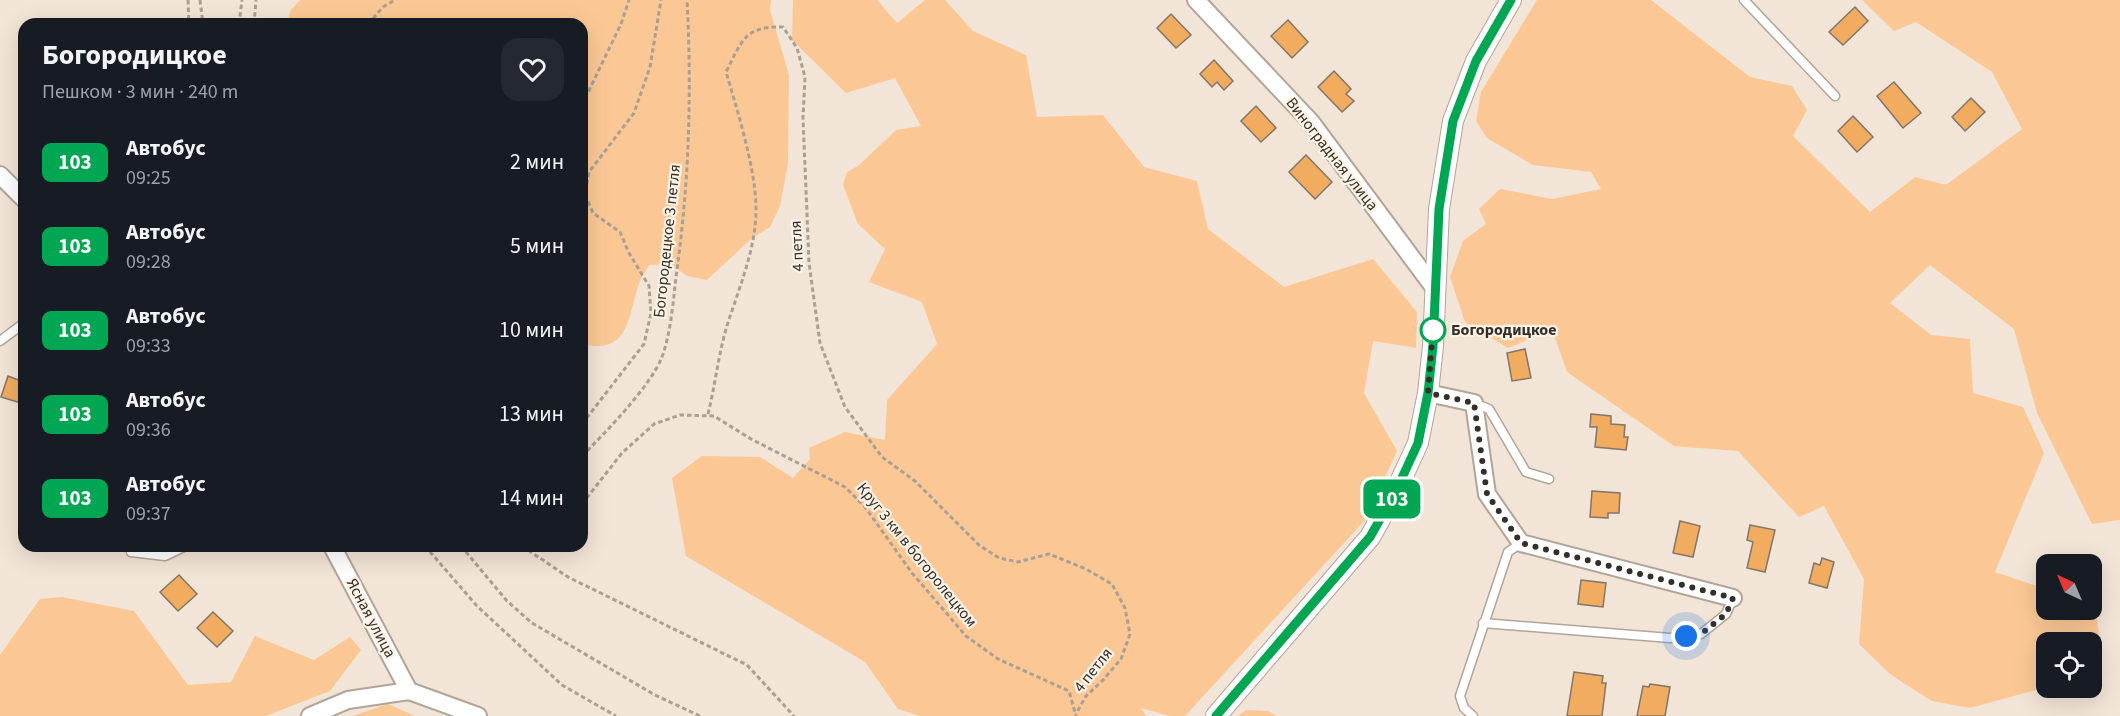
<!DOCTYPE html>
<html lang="ru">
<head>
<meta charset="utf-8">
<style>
	:root { --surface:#171b24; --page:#242831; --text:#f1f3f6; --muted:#9ea1a6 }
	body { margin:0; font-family:"Source Sans 3",sans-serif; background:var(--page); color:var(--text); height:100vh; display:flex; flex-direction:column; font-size:22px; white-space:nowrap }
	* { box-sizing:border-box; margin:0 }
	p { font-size:20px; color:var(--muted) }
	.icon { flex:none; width:33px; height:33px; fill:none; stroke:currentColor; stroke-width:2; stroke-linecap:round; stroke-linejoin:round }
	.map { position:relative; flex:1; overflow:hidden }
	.sheet { position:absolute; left:18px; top:18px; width:570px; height:534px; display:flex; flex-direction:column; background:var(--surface); border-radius:18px; box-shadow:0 6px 24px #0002 }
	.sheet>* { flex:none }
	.badge { padding:0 12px; border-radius:9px; font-size:21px; line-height:39px }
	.needle { width:39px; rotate:316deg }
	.buttons { position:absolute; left:2036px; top:554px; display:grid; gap:12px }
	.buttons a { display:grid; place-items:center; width:66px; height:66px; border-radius:12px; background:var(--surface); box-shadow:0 6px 24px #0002; font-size:30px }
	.you { position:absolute; width:30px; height:30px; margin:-15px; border:4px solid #fff; border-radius:50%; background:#1a73e8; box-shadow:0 0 0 9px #1a73e833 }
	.map>.badge { position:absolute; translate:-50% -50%; box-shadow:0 0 0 3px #fff }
	.round { display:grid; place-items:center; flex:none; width:63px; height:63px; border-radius:18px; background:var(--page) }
	.head { display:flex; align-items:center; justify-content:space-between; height:102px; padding:0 24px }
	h1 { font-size:28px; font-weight:700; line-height:45px }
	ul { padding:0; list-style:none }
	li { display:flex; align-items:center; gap:18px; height:84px; padding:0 24px }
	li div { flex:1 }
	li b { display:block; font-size:22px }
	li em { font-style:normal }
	li .badge { min-width:66px; font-weight:700; text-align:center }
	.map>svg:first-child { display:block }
</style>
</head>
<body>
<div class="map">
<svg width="2120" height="716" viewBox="0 0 2120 716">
	<rect width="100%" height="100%" fill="#f2e4d6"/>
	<g fill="#fbc895">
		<path d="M300 0H771L770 10 789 75 788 163 780 206 770 227 752 238 707 280 687 276 670 264 649 265C645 272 640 279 638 286 628 319 628 355 582 344V24H286L291 10Z"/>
		<path d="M793 0H877L897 23 925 0H945L973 31 1026 55 1037 117 1103 115 1144 167 1197 181 1208 229 1284 287 1373 259 1417 312 1416 348 1373 341 1364 393 1397 451 1366 519 1185 716H1170L1141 708 1146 716H920L898 709 865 662 686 556 672 478 702 456 760 457 793 478 810 459 809 448 845 432 885 440 887 400 937 344 922 302 869 282 885 249 858 224 843 185 847 172 858 166 896 130 921 126 895 78 846 93 792 40Z"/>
		<path d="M1537 0H1651L1750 77 1792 86 1807 110 1793 136 1870 212 1915 177 1946 185 2022 129 1992 72 1916 22 1894 31 1862 0H2120V520L2092 524 2037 413 2014 329 1930 265 1890 303 1931 335 1970 339 1973 393 2023 407 2044 453 1995 572 2046 589V609H2091V604L2095 605 2099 634 2091 647V642H2046L2047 687 1970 708 1932 701 1891 675 1859 644 1864 579 1824 506 1799 517 1738 451 1674 446 1567 372 1552 329 1508 348 1465 322 1450 277 1463 241 1486 224 1479 209 1500 189 1552 199 1601 189 1591 172 1533 165 1487 138 1476 121 1481 92Z"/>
		<path d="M62 597 134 611 188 685 231 682 255 636 314 660 350 637 361 650 330 691 266 716H0V655L40 599Z"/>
		<path d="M388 704 415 716H352Z"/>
		<path d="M1246 710 1268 711 1276 716H1238Z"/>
	</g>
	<g fill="#f1ac60" stroke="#827669" stroke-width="1.5">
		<path d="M1855 7 1868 21 1843 45 1829 32Z"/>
		<path d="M1171 14 1191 35 1176 48 1157 28Z"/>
		<path d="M1288 20 1308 42 1292 58 1271 36Z"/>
		<path d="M1214 60 1233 81 1224 90 1217 82 1212 87 1200 74Z"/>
		<path d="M1334 71 1351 89 1346 94 1354 101 1342 112 1318 87Z"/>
		<path d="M1894 82 1921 113 1903 128 1877 96Z"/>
		<path d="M1971 98 1985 112 1965 131 1952 117Z"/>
		<path d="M1256 106 1276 128 1261 142 1241 121Z"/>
		<path d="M1853 116 1873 137 1857 152 1838 131Z"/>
		<path d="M1306 155 1332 182 1315 199 1289 172Z"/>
		<path d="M1525 349 1531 378 1512 381 1507 353Z"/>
		<path d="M8 376 24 382V404L1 397Z"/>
		<path d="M1591 414 1611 416V424L1625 425 1624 437H1628L1626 450 1595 447 1597 427H1590Z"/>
		<path d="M1592 491 1620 493 1619 513H1608V518L1590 517Z"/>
		<path d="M1680 521 1700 526 1693 557 1673 553Z"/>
		<path d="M1750 525 1775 530 1765 572 1747 568 1753 542 1747 540Z"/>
		<path d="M1822 558 1834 562 1827 588 1809 583 1814 563 1820 565Z"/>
		<path d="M179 575 197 594 178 611 160 592Z"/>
		<path d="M1581 580 1606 583 1603 607 1578 604Z"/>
		<path d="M213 612 233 631 217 647 197 628Z"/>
		<path d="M1574 672 1603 676 1602 683H1606L1602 716H1567Z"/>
		<path d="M1650 684 1670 687 1665 716H1637L1643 686 1649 687Z"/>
	</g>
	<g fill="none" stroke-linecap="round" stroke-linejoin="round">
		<defs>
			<g id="service">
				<path d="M1744 0 1835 96"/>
				<path d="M0 341 24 323"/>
				<path d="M1474 403 1489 409 1526 472 1549 479"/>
				<path d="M131 552 165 556 186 546"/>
				<path d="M1483 623 1670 638 1701 634 1726 614 1733 598"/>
				<path d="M1473 716 1464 708 1460 696 1508 552 1521 543"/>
			</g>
			<g id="minor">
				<path d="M1196 0 1311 122 1435 289"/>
				<path d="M0 175 24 199"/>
				<path d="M1428 393 1474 403 1487 494 1521 543 1733 598"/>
				<path d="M332 546 409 691"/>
				<path d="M310 716 348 700 409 691 478 716"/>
			</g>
			<path id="tertiary" d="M1216 716 1370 537 1396 491 1418 443 1428 393 1433 346 1439 209 1453 121 1476 61 1511 0"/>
		</defs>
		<use href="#service" stroke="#b2a598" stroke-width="11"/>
		<use href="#minor" stroke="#b2a598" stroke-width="20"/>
		<use href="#tertiary" stroke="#b2a598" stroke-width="22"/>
		<g stroke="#a99f94" stroke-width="3" stroke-dasharray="4.5 3" stroke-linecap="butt">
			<path d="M188 0 189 24"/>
			<path d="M200 0 203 24"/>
			<path d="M239 24 242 0"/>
			<path d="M254 24 256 0"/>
			<path d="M368 24 383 7 395 0"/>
			<path d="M582 105 621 24 629 0"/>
			<path d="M708 414C715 386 718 357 726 329 738 290 757 248 756 206 755 167 737 109 726 72 742 41 744 26 783 27L797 48 805 77 803 118 809 263 820 343 845 407 882 457 915 481 979 545 999 558 1018 562 1049 554 1086 569 1112 584 1125 608 1130 634 1121 659 1103 680 1086 696 1076 714"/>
			<path d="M582 424 644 344 651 313 649 286 629 253 620 232 593 213 585 194 589 172 634 113 650 67 661 0"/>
			<path d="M582 456C605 433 650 387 662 357 671 332 673 303 676 277 689 185 692 93 687 0"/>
			<path d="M582 504 622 453 654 424 680 415 714 416 751 439 845 487 865 507 912 573 966 636 998 659 1069 691 1076 716"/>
			<path d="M425 546 477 606 562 685 616 716"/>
			<path d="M461 546 507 601 532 623 655 695 700 716"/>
			<path d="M522 546 568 577 747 665 794 716"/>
		</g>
		<use href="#service" stroke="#fff" stroke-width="8"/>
		<use href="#minor" stroke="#fff" stroke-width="16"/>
		<use href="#tertiary" stroke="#fff" stroke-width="20"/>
	</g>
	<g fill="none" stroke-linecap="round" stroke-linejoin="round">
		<defs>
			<path id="line" d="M1216 716 1370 537 1396 491 1418 443 1428 393 1433 346 1439 209 1453 121 1476 61 1511 0"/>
		</defs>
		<use href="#line" stroke="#fff" stroke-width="14"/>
		<use href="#line" stroke="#00a651" stroke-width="9"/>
		<path stroke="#342f29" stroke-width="6" stroke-dasharray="0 10.8" d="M1433 330V328L1428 393 1474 403 1487 494 1521 543 1733 598 1726 614 1701 634 1686 636"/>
	</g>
	<circle fill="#fff" stroke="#00a651" stroke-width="3" cx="1433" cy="330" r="12"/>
	<g text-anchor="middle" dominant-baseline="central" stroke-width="4.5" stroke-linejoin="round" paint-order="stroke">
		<g font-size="16" fill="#342f29" stroke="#fdf2e6">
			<text transform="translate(1332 154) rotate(52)">Виноградная улица</text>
			<text transform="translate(667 241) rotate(-84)">Богородецкое 3 петля</text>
			<text transform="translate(797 246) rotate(-93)">4 петля</text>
			<text transform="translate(917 555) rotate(51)">Круг 3 км в богоролецком</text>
			<text transform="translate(371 618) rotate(62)">Ясная улица</text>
			<text transform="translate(1093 670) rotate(-52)">4 петля</text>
		</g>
		<g font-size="16" font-weight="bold" fill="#342f29" stroke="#fdf2e6" text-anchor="start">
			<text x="1451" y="330">Богородицкое</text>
		</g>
	</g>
</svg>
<div class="buttons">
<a><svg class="needle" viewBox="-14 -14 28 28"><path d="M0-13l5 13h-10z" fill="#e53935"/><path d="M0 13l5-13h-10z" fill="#9ea1a6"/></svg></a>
<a><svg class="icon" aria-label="locate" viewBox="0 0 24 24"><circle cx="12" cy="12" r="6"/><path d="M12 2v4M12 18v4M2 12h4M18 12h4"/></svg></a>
</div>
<div class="you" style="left:1686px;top:636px"></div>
<b class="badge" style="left:1392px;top:499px;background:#00a651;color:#fff">103</b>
<section class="sheet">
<div class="head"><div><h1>Богородицкое</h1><p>Пешком · 3 мин · 240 m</p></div><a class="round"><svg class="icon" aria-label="heart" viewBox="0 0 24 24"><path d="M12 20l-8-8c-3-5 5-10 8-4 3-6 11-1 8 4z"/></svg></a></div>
<ul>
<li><span class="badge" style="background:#00a651;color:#fff">103</span><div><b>Автобус</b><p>09:25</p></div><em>2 мин</em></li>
<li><span class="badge" style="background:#00a651;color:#fff">103</span><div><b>Автобус</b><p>09:28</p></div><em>5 мин</em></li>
<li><span class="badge" style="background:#00a651;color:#fff">103</span><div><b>Автобус</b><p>09:33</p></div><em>10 мин</em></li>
<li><span class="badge" style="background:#00a651;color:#fff">103</span><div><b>Автобус</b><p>09:36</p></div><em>13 мин</em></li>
<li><span class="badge" style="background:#00a651;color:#fff">103</span><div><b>Автобус</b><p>09:37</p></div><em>14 мин</em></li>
</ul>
</section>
</div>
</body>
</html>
